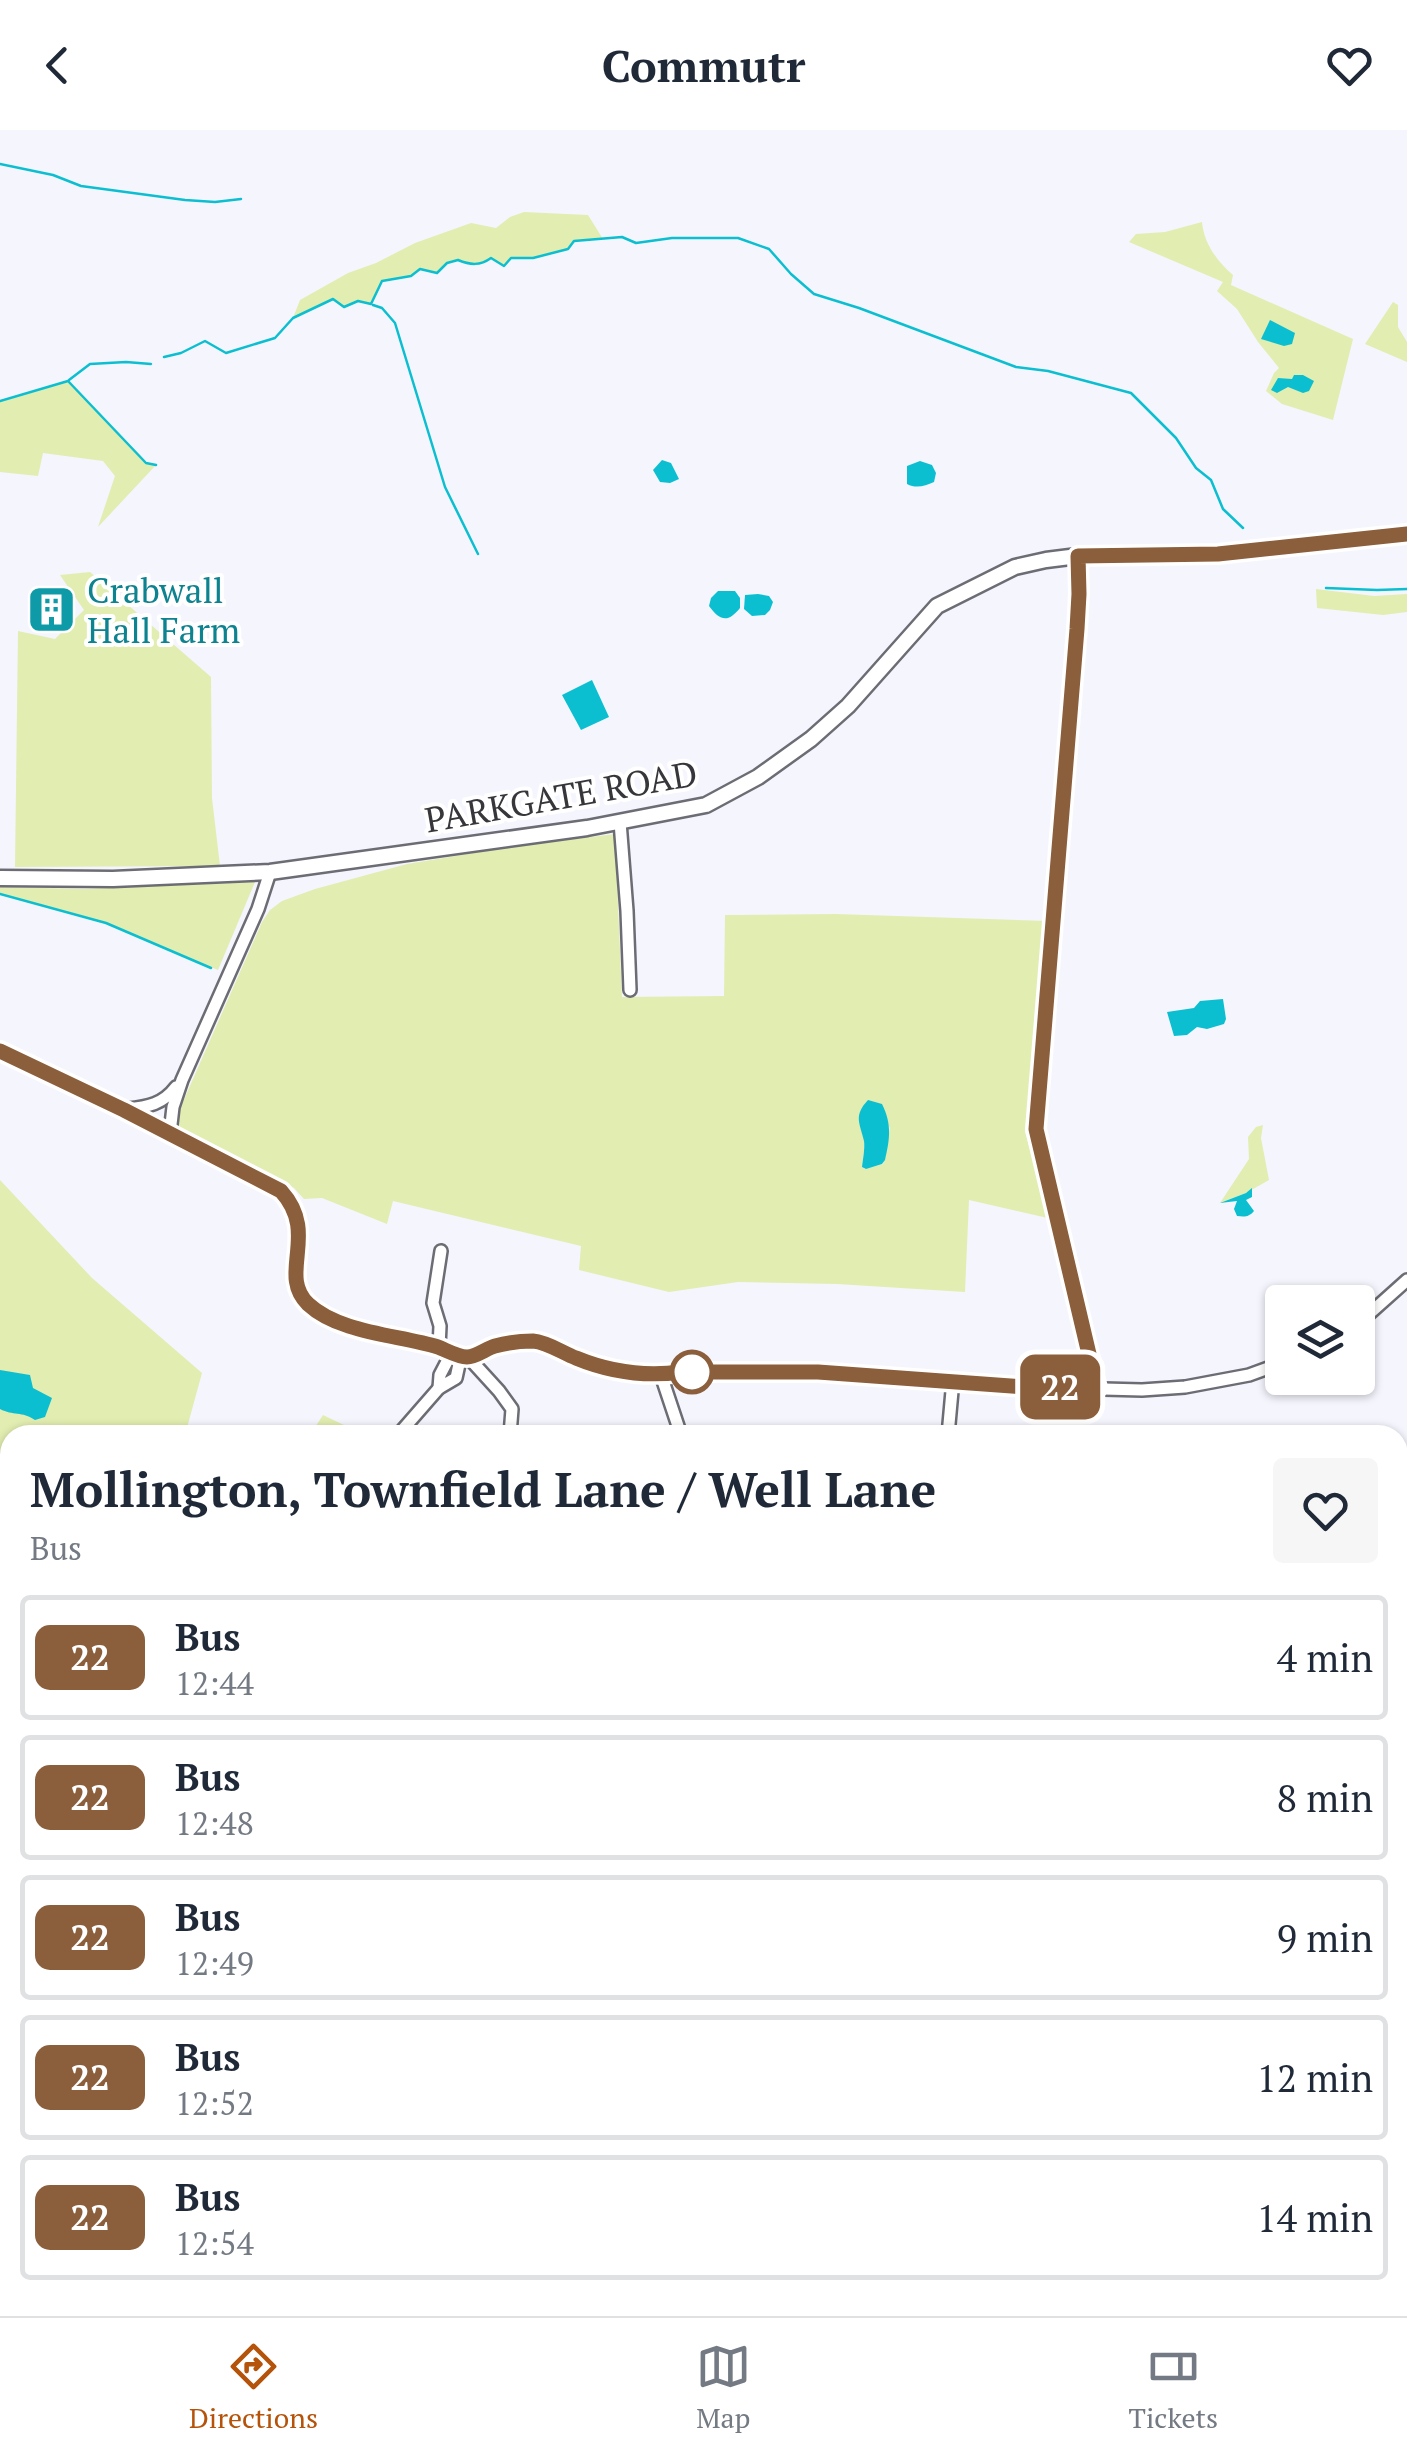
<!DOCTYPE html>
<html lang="en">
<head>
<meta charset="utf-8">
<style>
	:root { --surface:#fff; --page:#f6f6f7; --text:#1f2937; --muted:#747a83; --line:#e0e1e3; --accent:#b45309 }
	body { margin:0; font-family:"PT Serif",serif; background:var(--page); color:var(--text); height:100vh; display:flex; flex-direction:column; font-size:38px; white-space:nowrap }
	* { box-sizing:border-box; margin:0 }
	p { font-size:32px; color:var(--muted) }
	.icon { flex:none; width:55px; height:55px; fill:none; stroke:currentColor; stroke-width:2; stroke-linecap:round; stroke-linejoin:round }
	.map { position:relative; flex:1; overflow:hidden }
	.details { position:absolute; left:0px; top:1295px; width:1408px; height:892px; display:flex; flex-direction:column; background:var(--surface); border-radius:30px 30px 0 0; box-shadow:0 2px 8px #0004 }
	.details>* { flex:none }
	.badge { padding:0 20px; border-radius:15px; font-size:35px; line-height:65px }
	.fabs { position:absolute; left:1265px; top:1155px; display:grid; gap:20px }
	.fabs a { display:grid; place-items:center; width:110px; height:110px; border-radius:10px; background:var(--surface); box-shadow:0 2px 8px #0004; font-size:50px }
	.map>.badge { position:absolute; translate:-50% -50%; box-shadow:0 0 0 5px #fff }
	.round { display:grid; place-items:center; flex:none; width:105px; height:105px; border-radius:10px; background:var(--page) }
	.overview { display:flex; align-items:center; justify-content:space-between; height:170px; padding:0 30px }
	h1 { font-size:48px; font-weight:700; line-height:75px }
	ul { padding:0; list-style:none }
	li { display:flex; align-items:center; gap:30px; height:125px; margin:0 20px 15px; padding:0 10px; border:5px solid var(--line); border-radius:10px }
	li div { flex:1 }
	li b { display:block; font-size:38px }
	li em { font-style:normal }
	li .badge { min-width:110px; font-weight:700; text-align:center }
	header { display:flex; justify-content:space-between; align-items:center; height:130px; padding:0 30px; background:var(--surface); font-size:45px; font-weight:700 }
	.dock { display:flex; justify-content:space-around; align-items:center; height:140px; border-top:2px solid var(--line); background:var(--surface); font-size:28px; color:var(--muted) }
	.dock a { display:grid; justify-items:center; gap:5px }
	.dock .on { color:var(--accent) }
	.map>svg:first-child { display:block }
</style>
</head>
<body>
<header><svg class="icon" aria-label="back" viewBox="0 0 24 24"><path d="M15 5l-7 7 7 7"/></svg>Commutr<svg class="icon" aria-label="heart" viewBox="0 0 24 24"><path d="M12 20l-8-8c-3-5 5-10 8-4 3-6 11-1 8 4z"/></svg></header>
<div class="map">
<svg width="1407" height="2186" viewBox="0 0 1407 2186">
	<rect width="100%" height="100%" fill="#f5f5fe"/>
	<g fill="#e2edb1" fill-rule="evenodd">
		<path d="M524 82 588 85 603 109 574 111 568 119 533 128H511L504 136 491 128C479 136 470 135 457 130L447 133 437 143 420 139 411 146 382 151 371 174 358 171 344 177 333 169 293 188 300 170 348 143 376 133 415 113 471 93 496 98 510 87Z"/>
		<path d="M1202 92C1204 114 1217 131 1233 145L1231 155 1353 209 1333 290 1282 274 1266 261 1274 243 1279 238 1258 212 1237 179 1217 161 1223 152 1129 112 1136 104 1165 102Z"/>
		<path d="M1393 172 1398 175V197L1407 212V232L1365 214Z"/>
		<path d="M68 251 146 332 156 335 98 397 115 346 103 331 43 323 38 346 0 342V271Z"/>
		<path d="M90 442 211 547 212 668 220 736 15 737 18 501 55 509 84 480 60 445Z"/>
		<path d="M1316 459 1374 466 1407 464V482L1383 485 1317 478Z"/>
		<path d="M615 704 622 867 724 866 725 785 836 784 1048 791 1025 1002 1052 1089 969 1070 965 1162 837 1154 738 1152 669 1162 579 1140 581 1116 393 1071 387 1094 322 1068 304 1069 294 1058 179 1000 177 992 178 983 262 792 270 780 282 771 315 759 407 734 510 717ZM868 971 890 998C886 1010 888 1022 883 1034L865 1039 862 1037C863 1029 865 1018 864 1010 860 993 854 986 868 971Z"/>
		<path d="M255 752 218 840 106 793 0 764V757L85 759Z"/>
		<path d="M1263 995 1261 1008 1269 1050 1246 1063 1220 1073 1249 1029 1248 1007 1256 997Z"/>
		<path d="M0 1050 92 1148 202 1243 185 1305H10V1611L0 1623Z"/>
		<path d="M323 1285 346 1296 340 1305H310Z"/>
		<path d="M0 1839 10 1841V1889L0 1905Z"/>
		<path d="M1407 2081V2179L1398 2176V2164Z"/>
		<path d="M322 2178H1034V2186H323Z"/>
	</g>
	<g fill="#0cbfd0">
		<path d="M1270 190 1295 203 1292 214 1284 216 1261 209Z"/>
		<path d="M1294 245H1303L1314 251 1309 261 1303 263 1288 257 1277 263 1271 260 1278 248 1292 249Z"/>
		<path d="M662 330 671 333 679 349 670 353 660 352 653 340Z"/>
		<path d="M920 331 932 335 936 343 934 352C925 356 916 359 907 354V336Z"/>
		<path d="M718 461H735L740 468V478C728 493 720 491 709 476L711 468Z"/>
		<path d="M758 464 769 466 773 472 770 480 765 485 752 486 744 479 745 465Z"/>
		<path d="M592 550 609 587 581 600 562 565Z"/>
		<path d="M1223 869 1226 889 1224 894 1207 899 1197 897 1187 905 1174 906 1167 882 1194 878 1200 871Z"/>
		<path d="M868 970 882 974C892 994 890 1009 885 1030L882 1034 866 1039 862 1037C863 1029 865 1018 864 1011 860 993 853 986 868 970Z"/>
		<path d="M1252 1058V1067L1246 1070 1254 1081C1249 1087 1245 1087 1237 1086L1234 1079 1237 1071 1220 1073 1246 1063Z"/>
		<path d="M0 1240 30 1245 33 1258 52 1268 45 1287 35 1290C22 1281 13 1286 0 1279Z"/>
	</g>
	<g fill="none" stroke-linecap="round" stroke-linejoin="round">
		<g stroke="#0cbfd0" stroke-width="2.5">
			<path d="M0 34 53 45 81 56 185 70 215 72 241 69"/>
			<path d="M373 175 382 178 395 193 445 357 478 424"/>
			<path d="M164 227 181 223 205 211 226 223 275 208 293 188 333 169 344 177 358 171 371 174 382 151 411 146 420 139 437 143 447 133 458 130C470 135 480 136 491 128L504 136 511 128H533L568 119 574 111 622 107 636 113 672 108H738L769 119 791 144 814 164 859 178 1016 237 1048 241 1131 263 1176 308 1196 338 1211 350 1223 379 1243 398"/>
			<path d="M69 250 90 234 126 232 151 234"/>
			<path d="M0 271 68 251 146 333 156 335"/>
			<path d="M1326 458 1377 460 1407 459"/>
			<path d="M0 764 106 793 211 838"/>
			<path d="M1398 1843 1407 1841"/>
		</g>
		<defs>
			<g id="minor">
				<path d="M1078 426 1079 464 1037 999 1097 1258"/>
				<path d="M620 692 627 781 630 860"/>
				<path d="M0 921 135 985 281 1061 292 1073 299 1092 295 1147 298 1159 309 1175 323 1184 371 1202 407 1209 468 1227 497 1216 536 1211 590 1233 637 1245H661L681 1242H818L1027 1257 1142 1260 1185 1257 1249 1245 1282 1233"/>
				<path d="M127 979C148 977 163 974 176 957"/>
				<path d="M170 1003 173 977 182 950 258 779 270 742"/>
				<path d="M1358 1192 1369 1184 1407 1150"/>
				<path d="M439 1217 440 1196 433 1173 441 1121"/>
				<path d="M468 1227 499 1261 512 1279 510 1305"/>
				<path d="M661 1245 681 1305"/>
				<path d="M439 1258 440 1245 452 1222"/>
				<path d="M398 1305 439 1258 456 1248 461 1225"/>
				<path d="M948 1305 953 1250"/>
				<path d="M1380 2178 1407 2185"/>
				<path d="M1039 2186V2178"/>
			</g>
			<path id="major" d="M0 748 113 749 270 742 587 698 706 675 758 647 811 609 848 576 937 476 1015 437 1046 430 1078 426 1219 424 1407 404"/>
		</defs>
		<use href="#minor" stroke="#6c6c74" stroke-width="16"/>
		<use href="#major" stroke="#6c6c74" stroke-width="19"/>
		<use href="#minor" stroke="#fff" stroke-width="11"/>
		<use href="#major" stroke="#fff" stroke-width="14"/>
	</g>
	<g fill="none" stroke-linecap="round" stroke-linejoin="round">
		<defs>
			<path id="line" d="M0 921 124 980 281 1061C320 1104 277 1144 308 1174 339 1203 398 1205 438 1217 446 1220 458 1227 467 1227 476 1227 487 1218 495 1216 506 1213 522 1211 533 1211 547 1212 563 1223 576 1228 610 1242 644 1247 681 1242H818L1026 1257 1097 1258 1036 999 1077 499 1079 464 1078 426 1218 424 1407 404"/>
		</defs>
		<use href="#line" stroke="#fff" stroke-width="22"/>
		<use href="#line" stroke="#8b5e3c" stroke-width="15"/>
	</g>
	<defs>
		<symbol id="building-square" viewBox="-11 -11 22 22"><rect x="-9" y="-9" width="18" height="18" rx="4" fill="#0f9aa8" stroke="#fff"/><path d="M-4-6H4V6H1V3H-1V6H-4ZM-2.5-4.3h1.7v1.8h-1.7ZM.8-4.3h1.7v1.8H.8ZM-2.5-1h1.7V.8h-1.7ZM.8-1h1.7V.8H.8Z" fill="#fff"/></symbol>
	</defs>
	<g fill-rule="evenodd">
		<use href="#building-square" x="24" y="452" width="55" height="55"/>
	</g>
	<circle fill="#fff" stroke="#8b5e3c" stroke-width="5" cx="692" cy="1242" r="20"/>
	<g text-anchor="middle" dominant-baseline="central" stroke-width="8" stroke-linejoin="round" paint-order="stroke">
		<g font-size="35" fill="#0d838f" stroke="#fff" text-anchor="start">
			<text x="87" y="460">Crabwall<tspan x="87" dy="40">Hall Farm</tspan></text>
		</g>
		<g font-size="35" fill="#37373b" stroke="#fff">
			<text transform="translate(561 666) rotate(-10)">PARKGATE ROAD</text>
		</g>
	</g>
</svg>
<div class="fabs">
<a><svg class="icon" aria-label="layers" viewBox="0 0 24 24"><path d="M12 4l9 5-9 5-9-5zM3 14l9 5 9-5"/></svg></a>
</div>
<b class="badge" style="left:1060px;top:1257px;background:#8b5e3c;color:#fff">22</b>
<section class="details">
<div class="overview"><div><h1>Mollington, Townfield Lane / Well Lane</h1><p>Bus</p></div><a class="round"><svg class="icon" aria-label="heart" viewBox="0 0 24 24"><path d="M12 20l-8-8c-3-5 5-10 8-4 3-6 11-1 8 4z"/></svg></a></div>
<ul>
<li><span class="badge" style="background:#8b5e3c;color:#fff">22</span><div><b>Bus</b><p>12:44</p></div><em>4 min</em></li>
<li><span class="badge" style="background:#8b5e3c;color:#fff">22</span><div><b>Bus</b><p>12:48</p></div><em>8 min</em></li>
<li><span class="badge" style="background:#8b5e3c;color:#fff">22</span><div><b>Bus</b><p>12:49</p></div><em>9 min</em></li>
<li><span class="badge" style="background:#8b5e3c;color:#fff">22</span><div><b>Bus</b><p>12:52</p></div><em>12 min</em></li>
<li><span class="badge" style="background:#8b5e3c;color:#fff">22</span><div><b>Bus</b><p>12:54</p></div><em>14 min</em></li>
</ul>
</section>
</div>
<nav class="dock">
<a class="on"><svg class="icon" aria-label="directions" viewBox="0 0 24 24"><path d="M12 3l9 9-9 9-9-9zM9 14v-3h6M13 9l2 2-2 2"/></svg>Directions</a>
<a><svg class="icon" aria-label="map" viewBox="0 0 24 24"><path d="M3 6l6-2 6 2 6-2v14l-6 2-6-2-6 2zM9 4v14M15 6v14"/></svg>Map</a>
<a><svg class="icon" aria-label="tickets" viewBox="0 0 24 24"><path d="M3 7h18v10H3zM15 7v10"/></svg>Tickets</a>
</nav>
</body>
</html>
